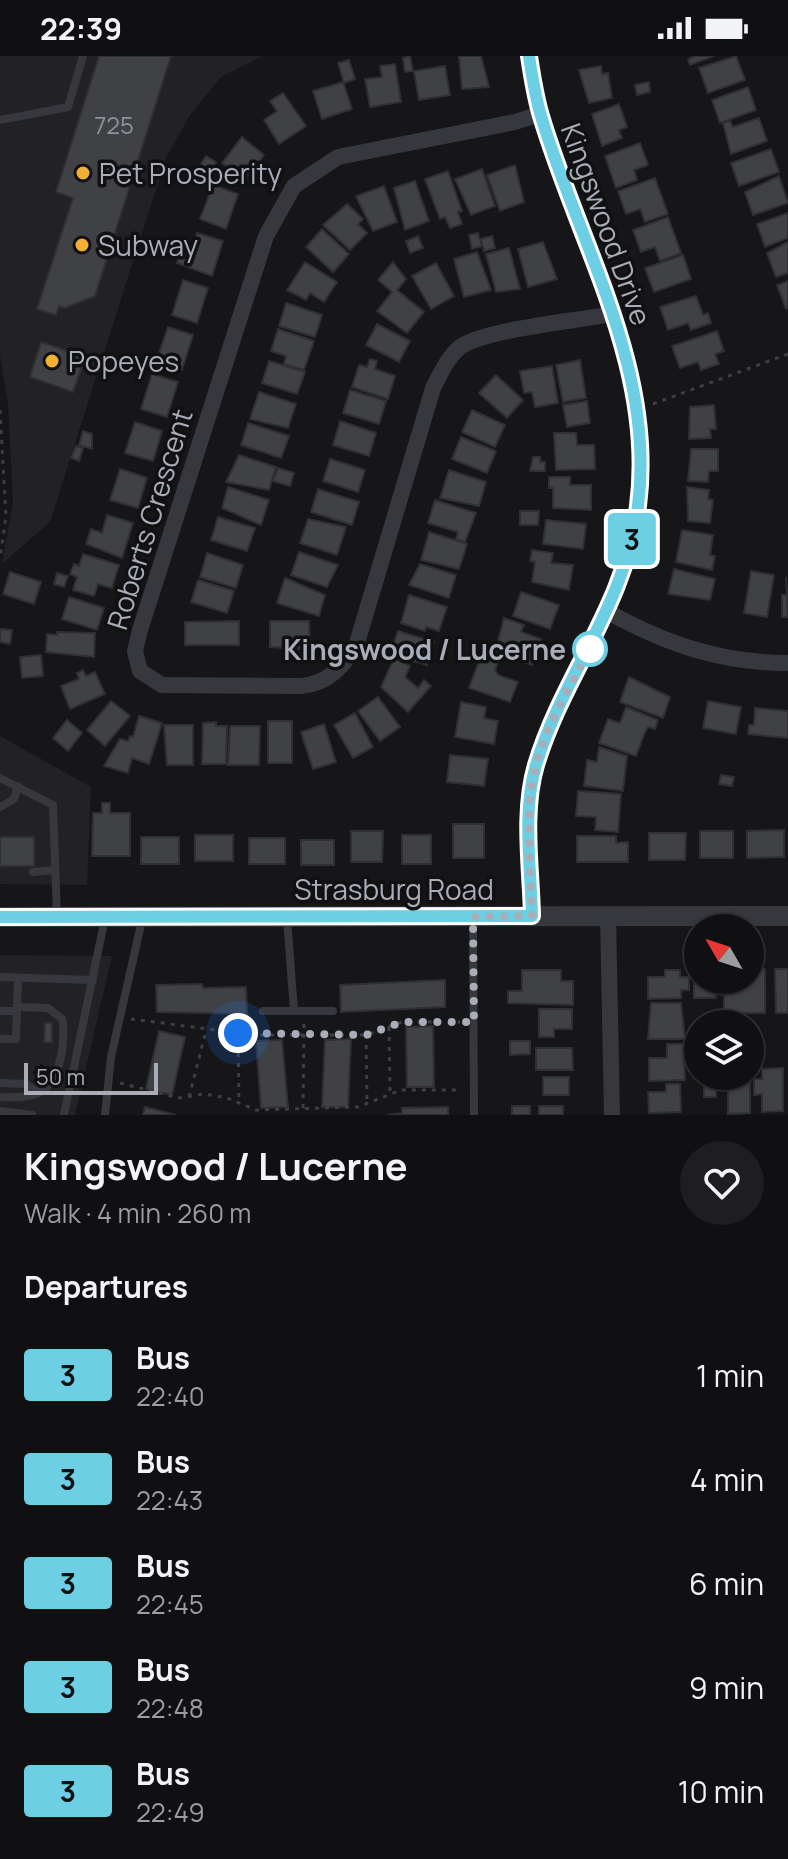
<!DOCTYPE html>
<html lang="en">
<head>
<meta charset="utf-8">
<style>
	:root { --surface:#101012; --page:#1e1e20; --text:#f1f3f6; --muted:#9c9d9f; --line:#303032 }
	body { margin:0; font-family:Manrope,sans-serif; background:var(--page); color:var(--text); height:100vh; display:flex; flex-direction:column; font-size:30px; white-space:nowrap }
	* { box-sizing:border-box; margin:0 }
	p { font-size:26px; color:var(--muted) }
	.icon { flex:none; width:44px; height:44px; fill:none; stroke:currentColor; stroke-width:2; stroke-linecap:round; stroke-linejoin:round }
	.map { position:relative; height:1059px; overflow:hidden }
	.sheet { display:flex; flex-direction:column; background:var(--surface); flex:1 }
	.sheet>* { flex:none }
	.badge { padding:0 16px; border-radius:6px; font-size:28px; line-height:52px }
	.needle { width:52px; rotate:309deg }
	.buttons { position:absolute; left:684px; top:858px; display:grid; gap:16px }
	.buttons a { display:grid; place-items:center; width:80px; height:80px; border-radius:50%; background:var(--surface); box-shadow:0 2px 6px #0004,0 0 0 2px var(--line); font-size:40px }
	.scale { position:absolute; left:24px; bottom:20px; width:134px; box-sizing:border-box; padding-left:8px; border:4px solid #a8adb8; border-top:0; font-size:22px; line-height:28px; white-space:nowrap; color:#a8adb8; -webkit-text-stroke:6px #111113; paint-order:stroke }
	.you { position:absolute; width:40px; height:40px; margin:-20px; border:6px solid #fff; border-radius:50%; background:#1a73e8; box-shadow:0 0 0 12px #1a73e833 }
	.map>.badge { position:absolute; translate:-50% -50%; box-shadow:0 0 0 4px #fff }
	h2 { padding:0 24px; font-size:30px; line-height:72px }
	.round { display:grid; place-items:center; flex:none; width:84px; height:84px; border-radius:42px; background:var(--page) }
	.headline { display:flex; align-items:center; justify-content:space-between; height:136px; padding:0 24px }
	h1 { font-size:38px; font-weight:700; line-height:60px }
	ul { padding:0; list-style:none }
	li { display:flex; align-items:center; gap:24px; height:104px; padding:0 24px }
	li div { flex:1 }
	li b { display:block; font-size:30px }
	li em { font-style:normal }
	li .badge { min-width:88px; font-weight:700; text-align:center }
	.status { display:flex; justify-content:space-between; align-items:center; height:56px; padding:0 40px; background:var(--surface); direction:ltr }
	.status svg { height:22px; fill:currentColor }
	.map>svg:first-child { display:block }
</style>
</head>
<body>
<div class="status"><b>22:39</b><svg viewBox="0 0 49 12"><path d="M0 12V9h3v3zM5 12V6h3v6zM10 12V3h3v9zM15 12V0h3v12zM26 1h20v11H26zM47 4h2v5h-2z"/></svg></div>
<div class="map">
<svg width="788" height="1059" viewBox="0 0 788 1059">
	<rect width="100%" height="100%" fill="#161618"/>
	<g fill="#222225">
		<path d="M0 0H263L221 21 190 59 166 102 50 466 2 508 13 447 8 348 0 299Z"/>
		<path d="M0 680 91 731 87 829 0 828Z"/>
		<path d="M0 899 112 900 75 1059H0Z"/>
	</g>
	<g fill="#404145" stroke="#303034" stroke-width="2">
		<path d="M99 0H171L95 240 65 252 59 250 56 259 37 253 73 142 56 136Z"/>
		<path d="M410 0 413 15 405 16 403 2Z"/>
		<path d="M459 0H481L489 31 462 33Z"/>
		<path d="M714 0 690 9 688 3 695 0Z"/>
		<path d="M736 0 745 24 708 37 699 12Z"/>
		<path d="M349 4 355 23 344 27 338 7Z"/>
		<path d="M395 8 401 46 370 51 365 23 382 21 380 10Z"/>
		<path d="M445 10 450 39 419 44 414 15Z"/>
		<path d="M601 10 602 18 608 17 612 42 589 47 579 14Z"/>
		<path d="M343 26 352 53 322 63 313 35Z"/>
		<path d="M649 26 650 36 637 39 635 29Z"/>
		<path d="M748 31 756 54 720 67 712 44Z"/>
		<path d="M283 37 306 70 279 88 264 64 277 55 270 45Z"/>
		<path d="M619 48 627 71 619 74 622 82 602 90 592 58Z"/>
		<path d="M759 62 767 85 731 98 723 67 730 65 733 71Z"/>
		<path d="M242 81 264 99 245 124 222 107Z"/>
		<path d="M640 87 648 109 634 114 637 124 616 132 605 100Z"/>
		<path d="M771 93 779 116 739 130 731 107Z"/>
		<path d="M206 100 216 106 210 117 199 111Z"/>
		<path d="M515 109 524 146 500 155 487 119Z"/>
		<path d="M482 113 495 150 471 159 455 123Z"/>
		<path d="M448 115 462 155 458 156 462 168 450 172 445 161 440 163 425 123Z"/>
		<path d="M779 120 788 147 753 159 745 136Z"/>
		<path d="M655 122 668 158 645 166 640 153 626 158 618 135Z"/>
		<path d="M415 125 429 165 405 174 394 132Z"/>
		<path d="M213 129 238 138 226 173 200 163Z"/>
		<path d="M384 130 397 166 373 175 356 140Z"/>
		<path d="M347 148 363 163 358 168 367 177 350 194 323 169Z"/>
		<path d="M788 157V182L765 191 757 168Z"/>
		<path d="M668 161 681 197 660 205 655 191 641 196 633 174Z"/>
		<path d="M322 173 349 198 333 216 306 191Z"/>
		<path d="M197 177 223 185 212 220 177 207 182 191 192 194Z"/>
		<path d="M478 177 482 190 472 193 469 179Z"/>
		<path d="M418 180 423 192 410 197 406 185Z"/>
		<path d="M492 180 495 192 484 195 481 183Z"/>
		<path d="M543 186 557 223 528 231 518 193Z"/>
		<path d="M788 186V217L776 221 767 197Z"/>
		<path d="M509 192 520 233 496 236 486 198Z"/>
		<path d="M477 196 491 234 464 241 454 203Z"/>
		<path d="M683 199 691 223 654 236 645 212Z"/>
		<path d="M305 206 337 226 324 246 310 237 306 244 287 234Z"/>
		<path d="M393 206 406 223 397 234 424 256 407 277 377 255 392 236 378 224Z"/>
		<path d="M436 207 454 240 431 253 412 220Z"/>
		<path d="M183 224 208 232 197 267 172 259Z"/>
		<path d="M788 225V252L786 253 777 229Z"/>
		<path d="M696 240 703 259 708 257 711 267 691 274 688 267 668 274 660 251Z"/>
		<path d="M286 247 322 259 315 281 279 270Z"/>
		<path d="M377 268 410 285 399 306 366 289Z"/>
		<path d="M168 271 193 279 182 314 156 306Z"/>
		<path d="M278 273 314 285 304 314 284 308 286 300 271 295Z"/>
		<path d="M717 275 724 295 715 298 719 308 701 314 698 306 680 312 672 290Z"/>
		<path d="M41 286 85 301 73 336 30 321Z"/>
		<path d="M370 303 377 305 375 313 395 320 388 343 352 331 359 309 367 311Z"/>
		<path d="M580 304 586 342 563 346 556 309Z"/>
		<path d="M269 305 305 316 297 338 262 327Z"/>
		<path d="M552 310 558 347 535 351 532 336 524 337 520 315Z"/>
		<path d="M152 318 178 326 167 361 141 353Z"/>
		<path d="M496 319 523 344 507 362 479 337Z"/>
		<path d="M350 334 386 345 379 368 343 357Z"/>
		<path d="M259 336 296 348 288 372 250 363Z"/>
		<path d="M587 345 590 367 567 371 563 349Z"/>
		<path d="M714 349 716 373H710L711 382 689 383 690 351Z"/>
		<path d="M472 354 505 369 495 391 462 376Z"/>
		<path d="M340 365 376 377 369 400 333 389Z"/>
		<path d="M135 366 162 375 153 405 125 397Z"/>
		<path d="M248 367 289 380 281 402 241 389Z"/>
		<path d="M83 375 92 378V393L79 389Z"/>
		<path d="M554 377H576L577 389H594L595 413 556 414Z"/>
		<path d="M461 381 496 395 487 417 452 403Z"/>
		<path d="M76 390 83 392 79 405 71 402Z"/>
		<path d="M691 393H718V415H709L708 426 688 425Z"/>
		<path d="M239 399 276 411 269 434 226 426Z"/>
		<path d="M533 401H540V406H545V415H530Z"/>
		<path d="M330 403 365 414 358 436 323 425Z"/>
		<path d="M278 412 294 417 290 430 273 425Z"/>
		<path d="M120 413 147 422 138 452 110 444Z"/>
		<path d="M449 414 486 426 479 450 440 442Z"/>
		<path d="M549 421H570V429H591V454L553 452V432H549Z"/>
		<path d="M228 431 269 444 261 469 222 452Z"/>
		<path d="M687 431 709 434 708 443 713 444 710 467 688 465Z"/>
		<path d="M318 433 359 446 352 469 311 456Z"/>
		<path d="M435 444 476 457 465 486 456 483 458 476 428 467Z"/>
		<path d="M520 455H539L538 469H520Z"/>
		<path d="M107 459 133 467 122 502 86 488 91 473 102 477Z"/>
		<path d="M218 461 255 472 247 495 211 484Z"/>
		<path d="M308 463 346 471 337 499 300 487Z"/>
		<path d="M546 464 586 468 583 493 543 488Z"/>
		<path d="M682 474 713 479 710 499 715 500 712 514 676 506Z"/>
		<path d="M429 476 467 488 459 513 421 504Z"/>
		<path d="M532 494 553 497 551 507 573 509 569 534 532 526 535 506 530 505Z"/>
		<path d="M299 496 338 509 327 531 291 519Z"/>
		<path d="M207 497 243 509 236 532 200 521Z"/>
		<path d="M83 498 119 509 112 532 98 528 94 540 73 534 77 521 70 518 74 508 79 510Z"/>
		<path d="M420 508 456 519 449 542 409 529Z"/>
		<path d="M674 513 715 523 710 544 668 538Z"/>
		<path d="M751 515 774 519 767 561 744 557Z"/>
		<path d="M10 516 41 526 34 548 3 538Z"/>
		<path d="M57 517 68 520 64 531 54 528Z"/>
		<path d="M786 521 788 561H782V539H787Z"/>
		<path d="M285 522 325 539 319 560 277 547Z"/>
		<path d="M198 524 234 535 227 557 191 546Z"/>
		<path d="M521 536 559 549 550 573 513 560Z"/>
		<path d="M409 539 447 551 439 575 426 571 425 575 401 567Z"/>
		<path d="M69 541 104 552 97 574 62 563Z"/>
		<path d="M504 562 524 569 521 576 541 583 532 609 495 596Z"/>
		<path d="M239 565V589H185V566Z"/>
		<path d="M270 565H309L310 594 270 591Z"/>
		<path d="M0 573 12 574 10 588 0 586Z"/>
		<path d="M398 575 434 586 427 609 390 598Z"/>
		<path d="M57 576 95 577 94 601 46 596 47 578 57 579Z"/>
		<path d="M41 599 43 620 22 622 20 601Z"/>
		<path d="M481 600 498 606 495 614 498 619 518 626 510 646 469 632Z"/>
		<path d="M394 602 410 610 405 621 418 632 424 624 431 630 408 656 381 631Z"/>
		<path d="M83 614 86 620 95 616 105 638 70 653 61 630 79 623 77 617Z"/>
		<path d="M629 621 670 641 663 662 620 646Z"/>
		<path d="M378 641 400 671 380 685 358 655Z"/>
		<path d="M111 645 130 660 105 690 87 674Z"/>
		<path d="M708 645 741 651 736 678 703 672Z"/>
		<path d="M461 646 486 651 484 662 498 665 494 688 455 681Z"/>
		<path d="M626 651 658 664 655 673 648 671 645 676 636 700 599 687 608 663 620 667Z"/>
		<path d="M755 652 788 655V682L748 678 749 669H754Z"/>
		<path d="M355 657 373 691 353 702 334 669Z"/>
		<path d="M139 660 162 667 149 708 132 702 128 717 104 710 120 683 128 685 130 680 133 681Z"/>
		<path d="M67 664 82 677 68 695 53 682Z"/>
		<rect x="268" y="665" width="24" height="42"/>
		<path d="M216 666V670H227L226 708H202L203 667Z"/>
		<path d="M324 668 336 706 313 713 301 676Z"/>
		<path d="M164 669H193V709H167Z"/>
		<path d="M230 670H260L259 709H228Z"/>
		<path d="M599 691 627 700 623 735 584 730 587 704 597 706Z"/>
		<path d="M450 699 488 703 484 730 447 726Z"/>
		<path d="M721 719 734 721 732 730 719 728Z"/>
		<path d="M578 735 621 738 618 776 595 774 596 761 576 760Z"/>
		<path d="M102 747H110V757H130V800H92L93 757H102Z"/>
		<rect x="453" y="768" width="31" height="34"/>
		<path d="M784 774V801L747 802V775Z"/>
		<path d="M351 775H383L382 806H351Z"/>
		<rect x="700" y="775" width="33" height="27"/>
		<path d="M649 777H686L685 804H649Z"/>
		<rect x="195" y="779" width="38" height="26"/>
		<rect x="402" y="779" width="29" height="29"/>
		<path d="M577 780H616V787L628 786V806H577Z"/>
		<rect x="0" y="781" width="34" height="29"/>
		<rect x="141" y="781" width="38" height="27"/>
		<rect x="249" y="782" width="36" height="26"/>
		<rect x="301" y="784" width="33" height="25"/>
		<path d="M750 913H765V957H724V924H750Z"/>
		<path d="M775 913H788V957H776Z"/>
		<path d="M522 914H561V925H573V949L508 947V935H522Z"/>
		<path d="M665 914H680V921H689V934H681V942L648 943V921H665Z"/>
		<path d="M694 922 716 924V942H694Z"/>
		<path d="M445 924V951L341 956 340 929Z"/>
		<path d="M202 928 203 932 246 931 247 958 157 956 156 929Z"/>
		<path d="M651 947H681L685 983H648Z"/>
		<path d="M539 953H572V973H554V981H539Z"/>
		<path d="M45 967H52V986H44Z"/>
		<path d="M433 970 434 1031H407L406 971Z"/>
		<path d="M159 975 185 981 172 1039 146 1033Z"/>
		<path d="M351 983 348 1051H322L325 984Z"/>
		<path d="M282 984 288 1051 261 1052 256 985Z"/>
		<path d="M510 985H530V998L510 999Z"/>
		<path d="M667 988H693V1003H684L685 1024 649 1025V1002H667Z"/>
		<path d="M536 992H572L573 1014H536Z"/>
		<path d="M783 1012V1055L762 1056V1038L754 1039V1023H762V1013Z"/>
		<rect x="543" y="1021" width="26" height="18"/>
		<path d="M750 1021V1057L728 1058V1022Z"/>
		<path d="M666 1028H680L681 1056 649 1057 648 1036H666Z"/>
		<rect x="704" y="1030" width="12" height="11"/>
		<rect x="512" y="1050" width="18" height="9"/>
		<rect x="539" y="1050" width="24" height="9"/>
		<path d="M145 1051 176 1059H143Z"/>
		<path d="M448 1051V1059H387L402 1057V1052Z"/>
	</g>
	<g fill="none" stroke-linecap="round" stroke-linejoin="round">
		<g stroke="#3d3f44" stroke-width="3" stroke-dasharray="4 6" stroke-linecap="butt">
			<path d="M653 348 788 298"/>
			<path d="M0 354 6 460 0 503"/>
			<path d="M131 963 255 979H366L402 966H460"/>
			<path d="M389 971 390 1038"/>
			<path d="M238 977 239 1047"/>
			<path d="M366 979 367 1047"/>
			<path d="M120 1027 179 1042 204 1038 227 1042 256 1054 358 1051 401 1034H460"/>
			<path d="M189 1041 206 975"/>
			<path d="M303 1052 304 968"/>
		</g>
		<g stroke="#37383d" stroke-width="8">
			<path d="M0 64 68 51 83 0"/>
			<path d="M0 722 53 749 57 861"/>
			<path d="M0 751 14 743 18 730"/>
			<path d="M33 816 53 814"/>
			<path d="M287 862 294 955"/>
			<path d="M473 862 474 1059"/>
			<path d="M0 921 93 924"/>
			<path d="M0 955H16"/>
			<path d="M263 955H333"/>
			<path d="M0 983H16L18 922"/>
			<path d="M0 1027 26 1028 38 1036"/>
			<path d="M0 1041C40 1043 55 1036 62 995 63 984 65 972 62 963L48 952 17 951"/>
			<path d="M0 1055 32 1059"/>
			<path d="M64 1059 105 862"/>
			<path d="M105 1059 111 1001 142 864"/>
		</g>
		<g stroke="#37383d" stroke-width="16">
			<path d="M529 0C532 20 535 40 541 60 579 188 656 312 638 450 625 551 564 617 536 709 522 756 531 812 532 860"/>
			<path d="M540 58 515 66 338 101 294 130 266 180 140 574 135 595 140 615 162 629 301 630C328 628 344 610 357 587L433 332C441 317 447 302 460 291 486 273 577 265 612 258"/>
			<path d="M608 556C666 588 721 607 788 607"/>
			<path d="M608 860 612 1059"/>
		</g>
		<path stroke="#37383d" stroke-width="20" d="M0 861 788 860"/>
	</g>
	<g fill="none" stroke-linecap="round" stroke-linejoin="round">
		<defs>
			<path id="line" d="M0 861 532 860C531 812 522 756 536 709 564 617 625 551 638 450 656 312 579 188 541 60 535 40 532 20 529 0"/>
		</defs>
		<use href="#line" stroke="#fff" stroke-width="18"/>
		<use href="#line" stroke="#6ccfe3" stroke-width="12"/>
		<path stroke="#a8adb8" stroke-width="8" stroke-dasharray="0 14.4" d="M238 977 366 979 402 966H474L473 861 532 860C531 813 524 760 535 713 546 668 573 626 594 585L590 593"/>
	</g>
	<g fill="#f2b134" stroke="#111113" stroke-width="3">
		<circle cx="83" cy="117" r="8"/>
		<circle cx="82" cy="189" r="8"/>
		<circle cx="52" cy="305" r="8"/>
	</g>
	<circle fill="#fff" stroke="#6ccfe3" stroke-width="4" cx="590" cy="593" r="16"/>
	<g text-anchor="middle" dominant-baseline="central" stroke-width="7" stroke-linejoin="round" paint-order="stroke">
		<g font-size="24" fill="#8e929b">
			<text x="114" y="68">725</text>
		</g>
		<g font-size="28" fill="#a8adb8" stroke="#111113" text-anchor="start">
			<text x="99" y="117">Pet Prosperity</text>
			<text x="98" y="189">Subway</text>
			<text x="68" y="305">Popeyes</text>
		</g>
		<g font-size="28" fill="#a8adb8" stroke="#111113">
			<text transform="translate(607 168) rotate(70)">Kingswood Drive</text>
			<text transform="translate(149 463) rotate(-73)">Roberts Crescent</text>
			<text x="394" y="833">Strasburg Road</text>
		</g>
		<g font-size="28" font-weight="bold" fill="#a8adb8" stroke="#111113" text-anchor="end">
			<text x="566" y="593">Kingswood / Lucerne</text>
		</g>
	</g>
</svg>
<div class="buttons">
<a><svg class="needle" viewBox="-14 -14 28 28"><path d="M0-13l5 13h-10z" fill="#e53935"/><path d="M0 13l5-13h-10z" fill="#9c9d9f"/></svg></a>
<a><svg class="icon" aria-label="layers" viewBox="0 0 24 24"><path d="M12 4l9 5-9 5-9-5zM3 14l9 5 9-5"/></svg></a>
</div>
<div class="scale">50 m</div>
<div class="you" style="left:238px;top:977px"></div>
<b class="badge" style="left:632px;top:483px;background:#6ccfe3;color:#111">3</b>
</div>
<section class="sheet">
<div class="headline"><div><h1>Kingswood / Lucerne</h1><p>Walk · 4 min · 260 m</p></div><a class="round"><svg class="icon" aria-label="heart" viewBox="0 0 24 24"><path d="M12 20l-8-8c-3-5 5-10 8-4 3-6 11-1 8 4z"/></svg></a></div>
<h2>Departures</h2>
<ul>
<li><span class="badge" style="background:#6ccfe3;color:#111">3</span><div><b>Bus</b><p>22:40</p></div><em>1 min</em></li>
<li><span class="badge" style="background:#6ccfe3;color:#111">3</span><div><b>Bus</b><p>22:43</p></div><em>4 min</em></li>
<li><span class="badge" style="background:#6ccfe3;color:#111">3</span><div><b>Bus</b><p>22:45</p></div><em>6 min</em></li>
<li><span class="badge" style="background:#6ccfe3;color:#111">3</span><div><b>Bus</b><p>22:48</p></div><em>9 min</em></li>
<li><span class="badge" style="background:#6ccfe3;color:#111">3</span><div><b>Bus</b><p>22:49</p></div><em>10 min</em></li>
</ul>
</section>
</body>
</html>
